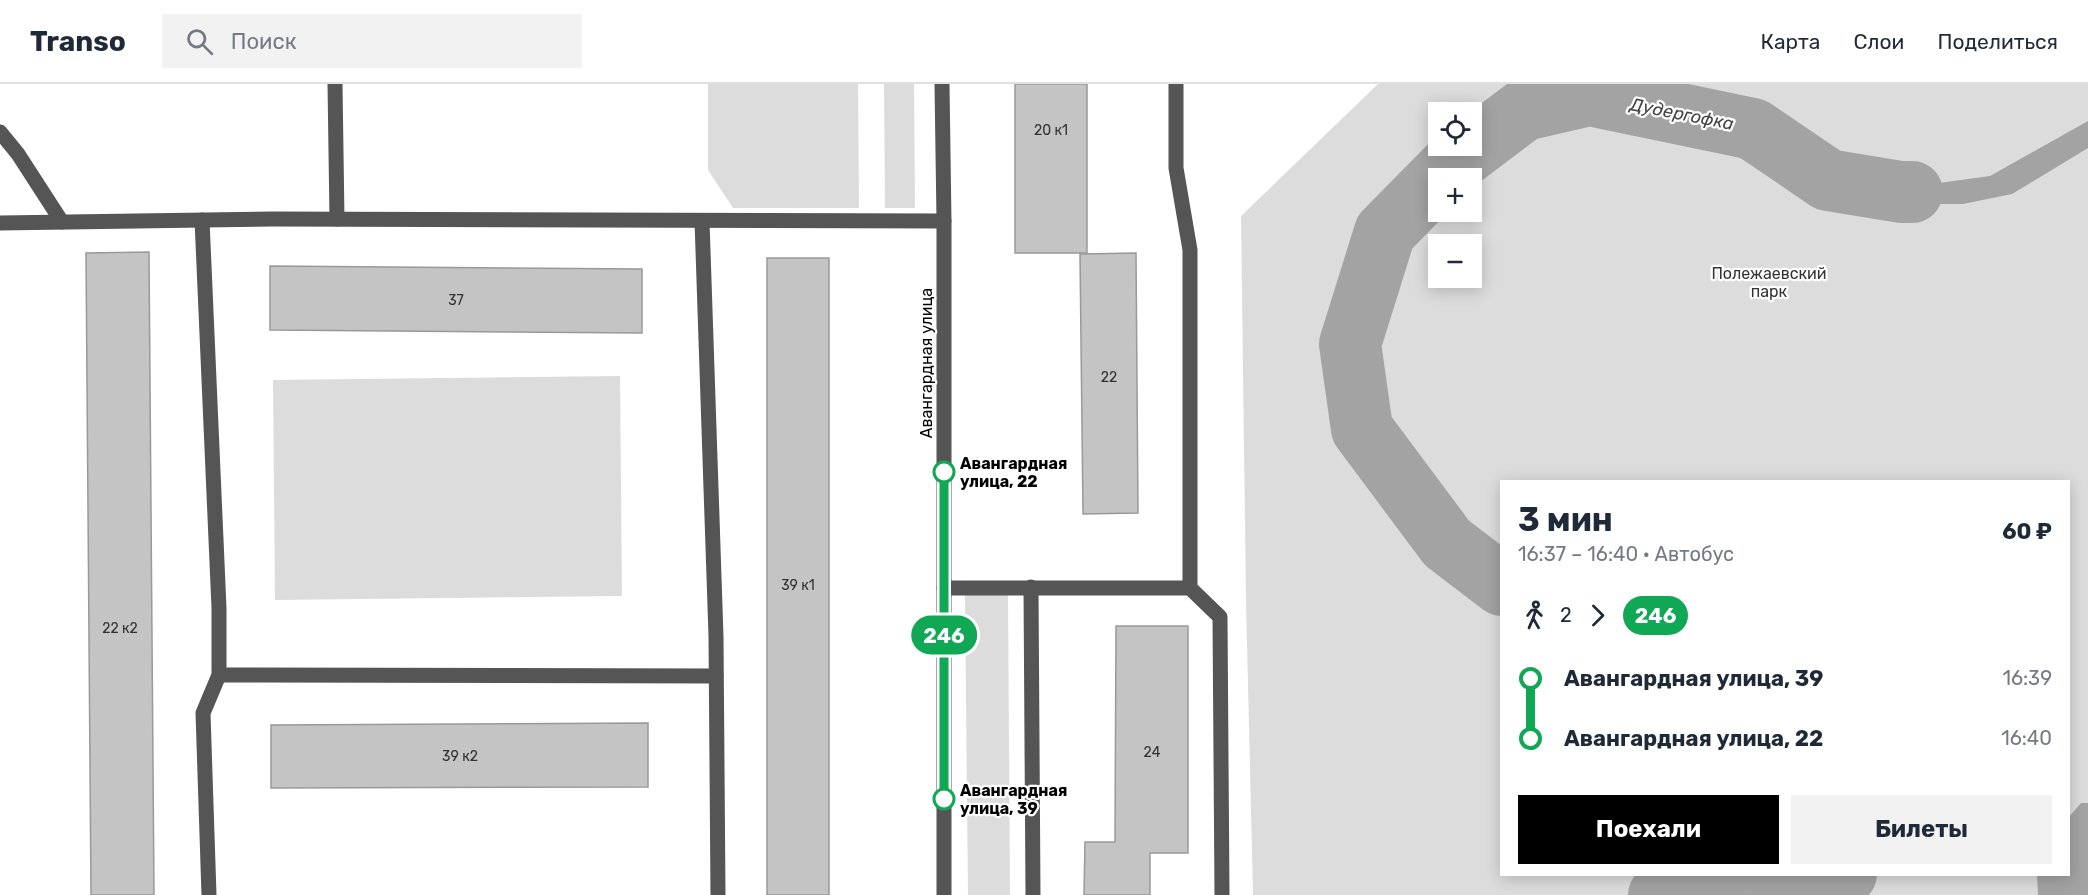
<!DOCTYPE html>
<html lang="ru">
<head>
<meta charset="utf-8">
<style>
	:root { --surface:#fff; --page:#f2f2f3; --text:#1f2937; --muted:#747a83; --line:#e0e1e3; --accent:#000 }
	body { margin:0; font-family:Rubik,sans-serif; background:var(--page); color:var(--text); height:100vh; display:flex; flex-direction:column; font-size:22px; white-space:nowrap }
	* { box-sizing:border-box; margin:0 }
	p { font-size:20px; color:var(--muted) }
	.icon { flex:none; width:33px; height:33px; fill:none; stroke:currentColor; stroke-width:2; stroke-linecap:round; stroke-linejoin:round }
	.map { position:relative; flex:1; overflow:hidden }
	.panel { position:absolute; left:1500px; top:396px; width:570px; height:396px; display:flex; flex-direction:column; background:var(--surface); border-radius:0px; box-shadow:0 3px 15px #0003 }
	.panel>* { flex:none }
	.badge { padding:0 12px; border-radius:20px; font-size:21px; line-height:39px }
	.fabs { position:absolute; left:1428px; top:18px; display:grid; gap:12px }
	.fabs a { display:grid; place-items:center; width:54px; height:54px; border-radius:0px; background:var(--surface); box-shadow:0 3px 15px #0003; font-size:30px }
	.map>.badge { position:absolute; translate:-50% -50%; box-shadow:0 0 0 3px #fff }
	.legs { display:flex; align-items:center; gap:9px; height:66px; padding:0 18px; font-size:20px }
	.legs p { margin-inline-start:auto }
	.overview { display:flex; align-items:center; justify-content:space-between; height:102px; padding:0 18px }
	h1 { font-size:33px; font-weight:700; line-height:45px }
	.button { display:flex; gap:12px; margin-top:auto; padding:12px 18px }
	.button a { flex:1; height:69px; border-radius:0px; background:var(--accent); color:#fff; font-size:24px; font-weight:700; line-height:69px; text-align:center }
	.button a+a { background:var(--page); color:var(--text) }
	ul { padding:0 18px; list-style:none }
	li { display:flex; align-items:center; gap:21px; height:60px; font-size:22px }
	li i { display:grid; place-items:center; width:9px; height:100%; margin:0 8px; background:currentColor }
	li i::after { content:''; width:15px; height:15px; margin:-8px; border:4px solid; border-radius:50%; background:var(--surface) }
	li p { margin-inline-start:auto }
	li:first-child i { background:linear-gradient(#0000 50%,currentColor 0) }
	li:last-child i { background:linear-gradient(currentColor 50%,#0000 0) }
	header { display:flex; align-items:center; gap:36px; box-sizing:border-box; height:84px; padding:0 30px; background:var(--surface); border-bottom:2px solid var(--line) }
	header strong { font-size:28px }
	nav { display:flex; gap:33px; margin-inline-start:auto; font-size:21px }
	.search { width:420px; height:54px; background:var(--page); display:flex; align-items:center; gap:15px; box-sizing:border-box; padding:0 21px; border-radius:0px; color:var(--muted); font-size:22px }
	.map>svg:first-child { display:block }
</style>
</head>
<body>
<header>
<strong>Transo</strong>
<div class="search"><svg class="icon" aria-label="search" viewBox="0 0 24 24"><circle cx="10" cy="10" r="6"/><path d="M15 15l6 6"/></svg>Поиск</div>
<nav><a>Карта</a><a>Слои</a><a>Поделиться</a></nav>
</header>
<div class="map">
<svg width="2088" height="811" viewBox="0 0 2088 811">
	<rect width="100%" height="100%" fill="#fff"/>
	<g fill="#dcdcdc" fill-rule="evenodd">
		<path d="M708 0H858L859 124H733L708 86Z"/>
		<path d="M884 0H914L915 124H885Z"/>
		<path d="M1378 0H2088V811H1253L1246 516 1241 132ZM1438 28H1472V62H1438ZM1438 94H1472V128H1438ZM1438 160H1472V194H1438ZM1502 398H2068V790H1502Z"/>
		<path d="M620 292 622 512 275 516 273 296Z"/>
		<path d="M965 511H1008L1010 811H968Z"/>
	</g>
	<g fill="#a3a3a3">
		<path d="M2088 37V64L2012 110 1963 120H1896L1825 108 1833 82 1900 94 1939 99 1990 92Z"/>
		<path d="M2081 719H2088V811H2038L2037 791 2068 790 2069 733Z"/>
	</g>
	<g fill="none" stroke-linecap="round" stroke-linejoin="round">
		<g stroke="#a3a3a3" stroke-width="62">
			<path d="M1502 501 1447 459 1362 345 1350 260 1385 148 1451 81 1524 26 1589 11 1753 45 1828 96 1901 108H1912"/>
			<path d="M1730 790 1781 804 1836 799 1846 790"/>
			<path d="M1659 811 1675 801 1718 790"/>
		</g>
	</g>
	<g fill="#c4c4c4" stroke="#999" stroke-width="1.5">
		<rect x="1015" y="0" width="72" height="169"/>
		<path d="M149 168 154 811H91L86 169Z"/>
		<path d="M1136 169 1138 429 1083 430 1080 170Z"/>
		<rect x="767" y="174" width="62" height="637"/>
		<path d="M270 182 642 185V249L270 246Z"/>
		<path d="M1116 542H1188V769H1150V811H1084L1085 758H1115Z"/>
		<path d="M648 639V703L271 704V641Z"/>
	</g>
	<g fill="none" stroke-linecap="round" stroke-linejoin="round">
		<g stroke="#555" stroke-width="15">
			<path d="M335 0 337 135"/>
			<path d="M942 0 944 137V811"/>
			<path d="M1176 0V84L1190 166V504L1220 533 1222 811"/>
			<path d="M0 48 18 70 62 138"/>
			<path d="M202 136 219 524V591L203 629 209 811"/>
			<path d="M702 137 716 552 718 811"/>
			<path d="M0 139 272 135 944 137"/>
			<path d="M1031 503 1033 811"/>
			<path d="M944 504H1190"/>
			<path d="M219 591 716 592"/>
		</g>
	</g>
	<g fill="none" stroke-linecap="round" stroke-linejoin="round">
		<defs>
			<path id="line-1" d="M944 388V715"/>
		</defs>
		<use href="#line-1" stroke="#fff" stroke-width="14"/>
		<use href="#line-1" stroke="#10a855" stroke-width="9"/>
	</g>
	<g fill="#fff" stroke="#10a855" stroke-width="3">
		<circle cx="944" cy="388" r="10"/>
		<circle cx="944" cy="715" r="10"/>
	</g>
	<g text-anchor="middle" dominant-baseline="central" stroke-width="4.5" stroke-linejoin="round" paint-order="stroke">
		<g font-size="14" fill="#313131">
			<text x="1051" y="46">20 к1</text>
			<text x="456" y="216">37</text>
			<text x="1109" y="293">22</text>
			<text x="798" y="501">39 к1</text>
			<text x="120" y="544">22 к2</text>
			<text x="1152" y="668">24</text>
			<text x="460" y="672">39 к2</text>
		</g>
		<g font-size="16" fill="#333" stroke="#fff">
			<text x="1769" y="189">Полежаевский<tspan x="1769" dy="18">парк</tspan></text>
		</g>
		<g font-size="16" fill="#000" stroke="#fff">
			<text transform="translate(926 279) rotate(-90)">Авангардная улица</text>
		</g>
		<g font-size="16" font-weight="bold" fill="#000" stroke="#fff" text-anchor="start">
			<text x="960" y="379">Авангардная<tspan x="960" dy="18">улица, 22</tspan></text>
			<text x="960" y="706">Авангардная<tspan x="960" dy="18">улица, 39</tspan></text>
		</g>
		<g font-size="18" font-style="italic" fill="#444" stroke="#fff">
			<text transform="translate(1682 30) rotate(11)">Дудергофка</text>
		</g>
	</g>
</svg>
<div class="fabs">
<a><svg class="icon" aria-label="locate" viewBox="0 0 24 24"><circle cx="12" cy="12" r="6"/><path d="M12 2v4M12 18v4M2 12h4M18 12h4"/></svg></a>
<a>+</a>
<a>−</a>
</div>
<b class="badge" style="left:944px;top:551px;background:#10a855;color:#fff">246</b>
<section class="panel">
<div class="overview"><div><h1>3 мин</h1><p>16:37 – 16:40 · Автобус</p></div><b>60 ₽</b></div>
<div class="legs"><svg class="icon" aria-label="walk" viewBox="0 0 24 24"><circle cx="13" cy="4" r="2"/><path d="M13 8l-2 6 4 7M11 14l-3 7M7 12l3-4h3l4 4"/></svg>2<svg class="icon" aria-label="forward" viewBox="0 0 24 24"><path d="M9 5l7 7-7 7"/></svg><b class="badge" style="background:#10a855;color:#fff">246</b></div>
<ul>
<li><i style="color:#10a855"></i><b>Авангардная улица, 39</b><p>16:39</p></li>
<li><i style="color:#10a855"></i><b>Авангардная улица, 22</b><p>16:40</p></li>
</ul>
<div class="button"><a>Поехали</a><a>Билеты</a></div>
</section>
</div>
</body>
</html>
